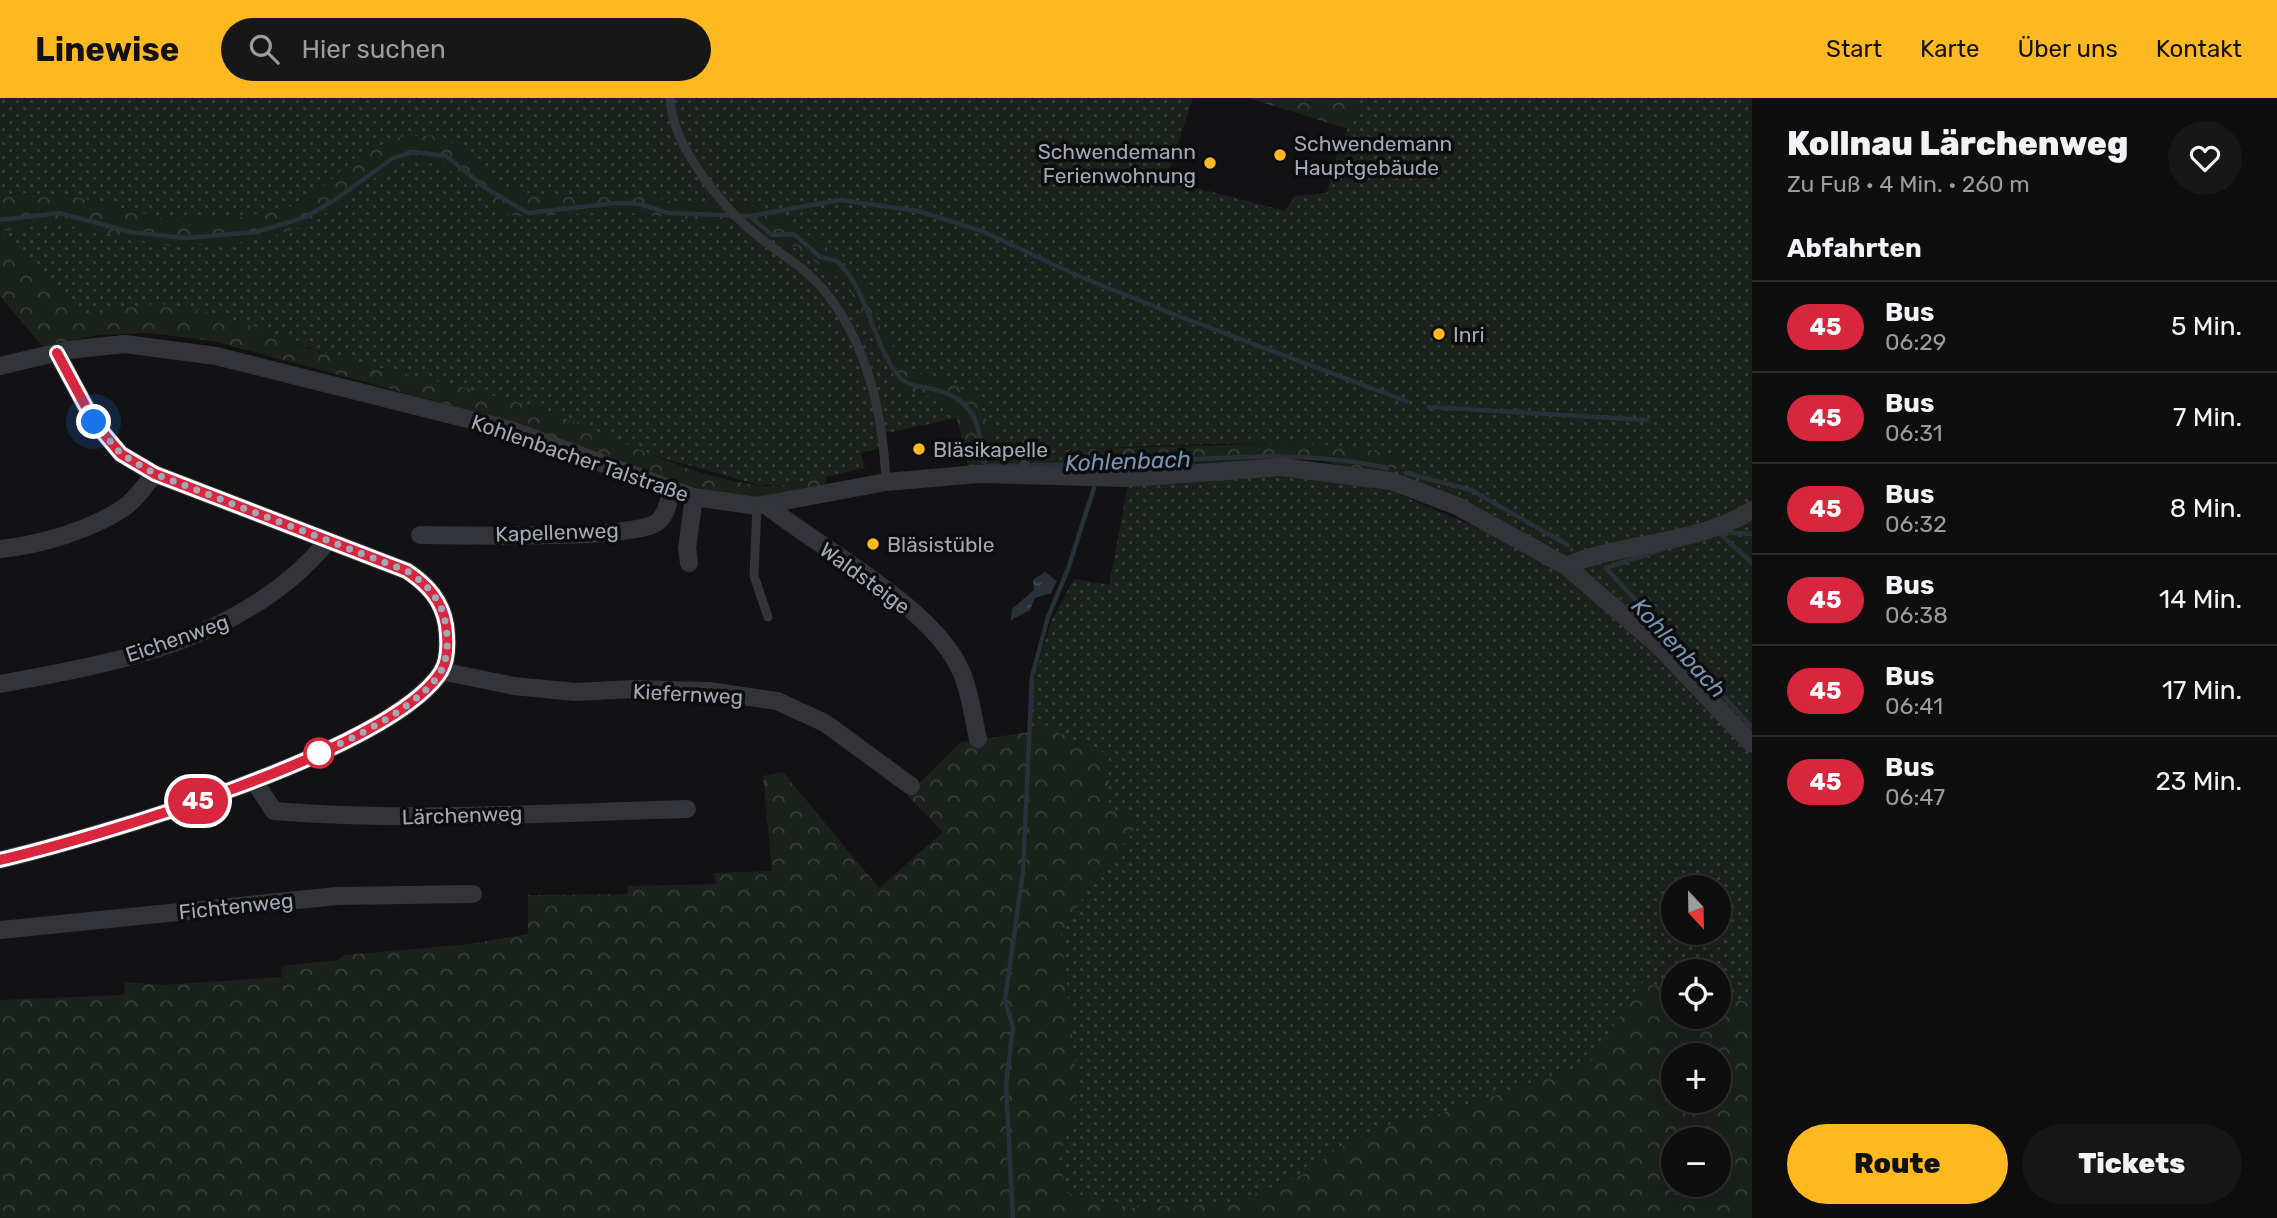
<!DOCTYPE html>
<html lang="de">
<head>
<meta charset="utf-8">
<style>
	:root { --surface:#0e0e0f; --page:#171718; --text:#f1f3f6; --muted:#9b9c9e; --line:#2e2e2f; --accent:#feb920 }
	body { margin:0; font-family:Rubik,sans-serif; background:var(--page); color:var(--text); height:100vh; display:flex; flex-direction:column; font-size:26px; white-space:nowrap }
	* { box-sizing:border-box; margin:0 }
	p { font-size:23px; color:var(--muted) }
	.icon { flex:none; width:38px; height:38px; fill:none; stroke:currentColor; stroke-width:2; stroke-linecap:round; stroke-linejoin:round }
	.map { position:relative; flex:1; overflow:hidden }
	.details { display:flex; flex-direction:column; background:var(--surface); width:525px }
	.details>* { flex:none }
	.badge { padding:0 14px; border-radius:23px; font-size:24px; line-height:46px }
	.needle { width:46px; rotate:158deg }
	.tools { position:absolute; left:1661px; top:777px; display:grid; gap:14px }
	.tools a { display:grid; place-items:center; width:70px; height:70px; border-radius:50%; background:var(--surface); box-shadow:0 7px 28px #0002,0 0 0 2px var(--line); font-size:35px }
	.you { position:absolute; width:35px; height:35px; margin:-18px; border:5px solid #fff; border-radius:50%; background:#1a73e8; box-shadow:0 0 0 10px #1a73e833 }
	.map>.badge { position:absolute; translate:-50% -50%; box-shadow:0 0 0 4px #fff }
	h2 { padding:0 35px; font-size:26px; line-height:63px }
	.round { display:grid; place-items:center; flex:none; width:74px; height:74px; border-radius:37px; background:var(--page) }
	.overview { display:flex; align-items:center; justify-content:space-between; height:119px; padding:0 35px }
	h1 { font-size:33px; font-weight:800; line-height:52px }
	.cta { display:flex; gap:14px; margin-top:auto; padding:14px 35px }
	.cta a { flex:1; height:80px; border-radius:42px; background:var(--accent); color:#111; font-size:28px; font-weight:800; line-height:80px; text-align:center }
	.cta a+a { background:var(--page); color:var(--text) }
	ul { padding:0; list-style:none }
	li { display:flex; align-items:center; gap:21px; height:91px; padding:0 35px; border-top:2px solid var(--line) }
	li div { flex:1 }
	li b { display:block; font-size:26px }
	li em { font-style:normal }
	li .badge { min-width:77px; font-weight:700; text-align:center }
	header { display:flex; align-items:center; gap:42px; box-sizing:border-box; height:98px; padding:0 35px; background:var(--accent); color:#111 }
	header strong { font-size:33px }
	nav { display:flex; gap:38px; margin-inline-start:auto; font-size:24px }
	.search { width:490px; height:63px; background:var(--page); display:flex; align-items:center; gap:18px; box-sizing:border-box; padding:0 24px; border-radius:38px; color:var(--muted); font-size:26px }
	main { display:flex; flex:1; min-height:0 }
	.map>svg:first-child { display:block }
</style>
</head>
<body>
<header>
<strong>Linewise</strong>
<div class="search"><svg class="icon" aria-label="search" viewBox="0 0 24 24"><circle cx="10" cy="10" r="6"/><path d="M15 15l6 6"/></svg>Hier suchen</div>
<nav><a>Start</a><a>Karte</a><a>Über uns</a><a>Kontakt</a></nav>
</header>
<main>
<div class="map">
<svg width="1752" height="1120" viewBox="0 0 1752 1120">
	<defs>
		<pattern id="grass-dots" width="8" height="8" patternUnits="userSpaceOnUse" patternTransform="scale(1.75)"><rect width="8" height="8" fill="#1a221b"/><path d="M2 2h.1M6 6h.1" fill="none" stroke="#383f3a" stroke-width="1.8" stroke-linecap="round"/></pattern>
		<pattern id="forest-crowns" width="20" height="18" patternUnits="userSpaceOnUse" patternTransform="scale(1.75)"><rect width="20" height="18" fill="#1a221b"/><path d="M2 6a3 3 0 1 1 6 0M12 15a3 3 0 1 1 6 0" fill="none" stroke="#383f3a"/></pattern>
		<pattern id="water-ripples" width="26" height="14" patternUnits="userSpaceOnUse" patternTransform="scale(1.75)"><rect width="26" height="14" fill="#283138"/><path d="M2 4q2-2 4 0t4 0M15 11q2-2 4 0t4 0" fill="none" stroke="#444c53"/></pattern>
	</defs>
	<rect width="100%" height="100%" fill="#121214"/>
	<g fill="url(#grass-dots)" fill-rule="evenodd">
		<path d="M0 0H1193L1166 82 1285 113 1295 98 1327 95 1335 62 1360 0H1752V910L1744 903 1719 898 1718 873H1673V891L1640 885 1590 967 1430 1019 1383 1028 1335 1052 1306 1075 1235 1104 1122 1110 1067 1095 1059 1062 1078 993 1061 835 1099 774 1133 735 1109 710 1051 631 1031 636 1030 596 1051 523 1074 481 1109 487 1128 388 1277 377 1389 392 1552 462 1391 383 1401 359C1295 338 1188 347 1081 351L1075 373 1004 370 991 331 954 286 914 274 902 263 875 220 863 186 829 151 758 108 679 105 640 97 546 98 510 92 482 66 440 37 399 39 357 59 323 89 288 110 232 121 169 122 68 97 16 95 0 98ZM1673 789H1718V835H1673Z"/>
		<path d="M397 64H428L444 67 507 116 526 119 616 113 702 124 741 123 789 146 848 186 865 226 900 288 911 295 936 299 945 304 957 320 882 336 885 349 861 355 865 370 790 387H759L642 354 539 311 334 258 204 213 82 217 0 132 58 125 170 148 226 146 267 140 312 125Z"/>
	</g>
	<g fill="url(#forest-crowns)" fill-rule="evenodd">
		<path d="M1248 0H1360L1348 31Z"/>
		<path d="M440 37 482 66 510 92 546 98 640 97 679 105 758 108 792 127 829 151 853 173 863 186 875 220 902 263 914 274 954 286 976 300 991 331 1004 370 968 368 957 320 945 304 936 299 911 295 900 289 865 226 848 186 789 146 776 140 764 143 741 123 702 124 616 113 526 119 507 116 485 103 444 67 428 64H397L312 125 267 140 226 146 170 148 58 125 1 133 82 217C111 212 141 204 171 207 229 213 282 244 338 259 404 277 473 289 538 311 611 334 680 378 758 387 781 390 804 384 826 379L825 388 762 402 698 390 508 323 213 243 150 235 98 237 42 248 0 198V98L16 95 68 97 169 122 232 121 289 110 323 89 357 59 399 39Z"/>
		<path d="M1291 345 1348 348 1402 359 1391 383 1323 363 1283 360 1075 373 1081 351Z"/>
		<path d="M1050 631 1109 657V710L1134 717 1133 735 1099 774 1061 835 1078 993 1059 1062 1067 1095 1122 1110 1235 1104 1306 1075 1335 1052 1383 1028 1430 1019 1589 967 1640 885 1673 891V919H1718L1719 898 1744 903 1752 910V1120H0V902L124 897 125 884 162 887 282 879 281 868 338 862 345 857 470 846 528 836V797L627 796 628 788 716 786 714 775 772 773 763 678 783 674 879 790 943 734 907 697 961 644ZM1673 957H1718V1003H1673ZM1673 1041H1718V1087H1673Z"/>
	</g>
	<path fill="url(#water-ripples)" d="M1045 474 1057 483 1051 495 1035 500 1030 512 1011 522 1012 511 1034 492 1033 482Z"/>
	<g fill="none" stroke-linecap="round" stroke-linejoin="round">
		<g stroke="#283138" stroke-width="4.5">
			<path d="M750 118 840 102 918 113 982 133 1074 176 1173 216 1406 303"/>
			<path d="M0 122 59 115 131 134 185 140 256 134 306 119 336 101 393 60 414 54 446 58 487 91 528 115 615 105 640 106 668 115 750 118 772 137 794 136 820 159 837 163 847 174C869 204 874 244 896 275 905 287 915 288 928 290 976 299 979 326 985 368 1034 367 1082 367 1130 365 1217 360 1302 351 1387 370"/>
			<path d="M1429 309 1647 322"/>
			<path d="M1406 375 1471 392 1568 447"/>
			<path d="M1718 434 1752 465"/>
			<path d="M1722 434 1752 436"/>
			<path d="M1663 451 1606 470 1752 629"/>
			<path d="M1013 1120 1006 987 1013 930 1005 902 1023 774 1032 579 1048 519 1068 471 1094 390"/>
		</g>
		<g stroke="#333439" stroke-width="9">
			<path d="M670 0C672 50 726 114 764 143 784 158 806 171 822 190 867 243 883 317 886 384"/>
			<path d="M1023 377 1027 344"/>
			<path d="M757 408 754 478 768 519"/>
		</g>
		<g stroke="#333439" stroke-width="18">
			<path d="M0 268 68 252 125 246 216 258 508 331 694 399 757 408 886 384 978 376 1128 380 1281 369 1391 383 1457 408 1566 468 1660 549 1752 646"/>
			<path d="M767 408C822 451 934 510 961 573 970 593 973 619 978 641"/>
			<path d="M420 437C463 437 628 442 656 425 667 418 668 403 672 392"/>
			<path d="M0 451C40 447 91 432 125 409 136 401 146 386 155 376"/>
			<path d="M689 465 687 450 694 399"/>
			<path d="M1566 468C1625 443 1697 447 1752 412"/>
			<path d="M441 573 514 588 576 594 632 591 709 593 777 603 825 625 911 688"/>
			<path d="M0 586C120 564 246 542 328 443"/>
			<path d="M254 683 274 713C411 724 549 715 687 711"/>
			<path d="M0 762C96 739 389 654 441 574 449 561 448 542 446 527 442 502 428 487 407 473L155 376 121 356 94 324 57 255"/>
			<path d="M0 832 337 798 473 796"/>
		</g>
	</g>
	<g fill="none" stroke-linecap="round" stroke-linejoin="round">
		<defs>
			<path id="line" d="M0 762C96 739 389 654 441 574 449 561 448 542 446 527 442 503 428 487 407 473L155 376 121 356 94 324 57 255"/>
		</defs>
		<use href="#line" stroke="#fff" stroke-width="16"/>
		<use href="#line" stroke="#d7263d" stroke-width="10"/>
		<path stroke="#a3a8b5" stroke-width="7" stroke-dasharray="0 12.6" d="M94 324 121 356 155 376 407 473C428 487 443 503 446 529 448 543 448 558 442 571 426 605 351 642 319 655"/>
	</g>
	<g fill="#feb920" stroke="#0d0d0f" stroke-width="2.5">
		<circle cx="1280" cy="57" r="7"/>
		<circle cx="1210" cy="65" r="7"/>
		<circle cx="1439" cy="236" r="7"/>
		<circle cx="919" cy="351" r="7"/>
		<circle cx="873" cy="446" r="7"/>
	</g>
	<circle fill="#fff" stroke="#d7263d" stroke-width="3.5" cx="319" cy="655" r="14"/>
	<g text-anchor="middle" dominant-baseline="central" stroke-width="7" stroke-linejoin="round" paint-order="stroke">
		<g font-size="21" fill="#a3a8b5" stroke="#0d0d0f" text-anchor="start">
			<text x="1294" y="45">Schwendemann<tspan x="1294" dy="24">Hauptgebäude</tspan></text>
			<text x="1196" y="53" text-anchor="end">Schwendemann<tspan x="1196" dy="24">Ferienwohnung</tspan></text>
			<text x="1453" y="236">Inri</text>
			<text x="933" y="351">Bläsikapelle</text>
			<text x="887" y="446">Bläsistüble</text>
		</g>
		<g font-size="21" fill="#a3a8b5" stroke="#0d0d0f">
			<text transform="translate(580 360) rotate(19)">Kohlenbacher Talstraße</text>
			<text transform="translate(557 434) rotate(-2)">Kapellenweg</text>
			<text transform="translate(865 480) rotate(36)">Waldsteige</text>
			<text transform="translate(177 540) rotate(-19)">Eichenweg</text>
			<text transform="translate(688 596) rotate(3)">Kiefernweg</text>
			<text transform="translate(462 717) rotate(-2)">Lärchenweg</text>
			<text transform="translate(236 808) rotate(-6)">Fichtenweg</text>
		</g>
		<g font-size="23" font-style="italic" fill="#7795b3" stroke="#0d0d0f">
			<text transform="translate(1128 363) rotate(-2)">Kohlenbach</text>
			<text transform="translate(1679 550) rotate(47)">Kohlenbach</text>
		</g>
	</g>
</svg>
<div class="tools">
<a><svg class="needle" viewBox="-14 -14 28 28"><path d="M0-13l5 13h-10z" fill="#e53935"/><path d="M0 13l5-13h-10z" fill="#9b9c9e"/></svg></a>
<a><svg class="icon" aria-label="locate" viewBox="0 0 24 24"><circle cx="12" cy="12" r="6"/><path d="M12 2v4M12 18v4M2 12h4M18 12h4"/></svg></a>
<a>+</a>
<a>−</a>
</div>
<div class="you" style="left:94px;top:324px"></div>
<b class="badge" style="left:198px;top:703px;background:#d7263d;color:#fff">45</b>
</div>
<section class="details">
<div class="overview"><div><h1>Kollnau Lärchenweg</h1><p>Zu Fuß · 4 Min. · 260 m</p></div><a class="round"><svg class="icon" aria-label="heart" viewBox="0 0 24 24"><path d="M12 20l-8-8c-3-5 5-10 8-4 3-6 11-1 8 4z"/></svg></a></div>
<h2>Abfahrten</h2>
<ul>
<li><span class="badge" style="background:#d7263d;color:#fff">45</span><div><b>Bus</b><p>06:29</p></div><em>5 Min.</em></li>
<li><span class="badge" style="background:#d7263d;color:#fff">45</span><div><b>Bus</b><p>06:31</p></div><em>7 Min.</em></li>
<li><span class="badge" style="background:#d7263d;color:#fff">45</span><div><b>Bus</b><p>06:32</p></div><em>8 Min.</em></li>
<li><span class="badge" style="background:#d7263d;color:#fff">45</span><div><b>Bus</b><p>06:38</p></div><em>14 Min.</em></li>
<li><span class="badge" style="background:#d7263d;color:#fff">45</span><div><b>Bus</b><p>06:41</p></div><em>17 Min.</em></li>
<li><span class="badge" style="background:#d7263d;color:#fff">45</span><div><b>Bus</b><p>06:47</p></div><em>23 Min.</em></li>
</ul>
<div class="cta"><a>Route</a><a>Tickets</a></div>
</section>
</main>
</body>
</html>
